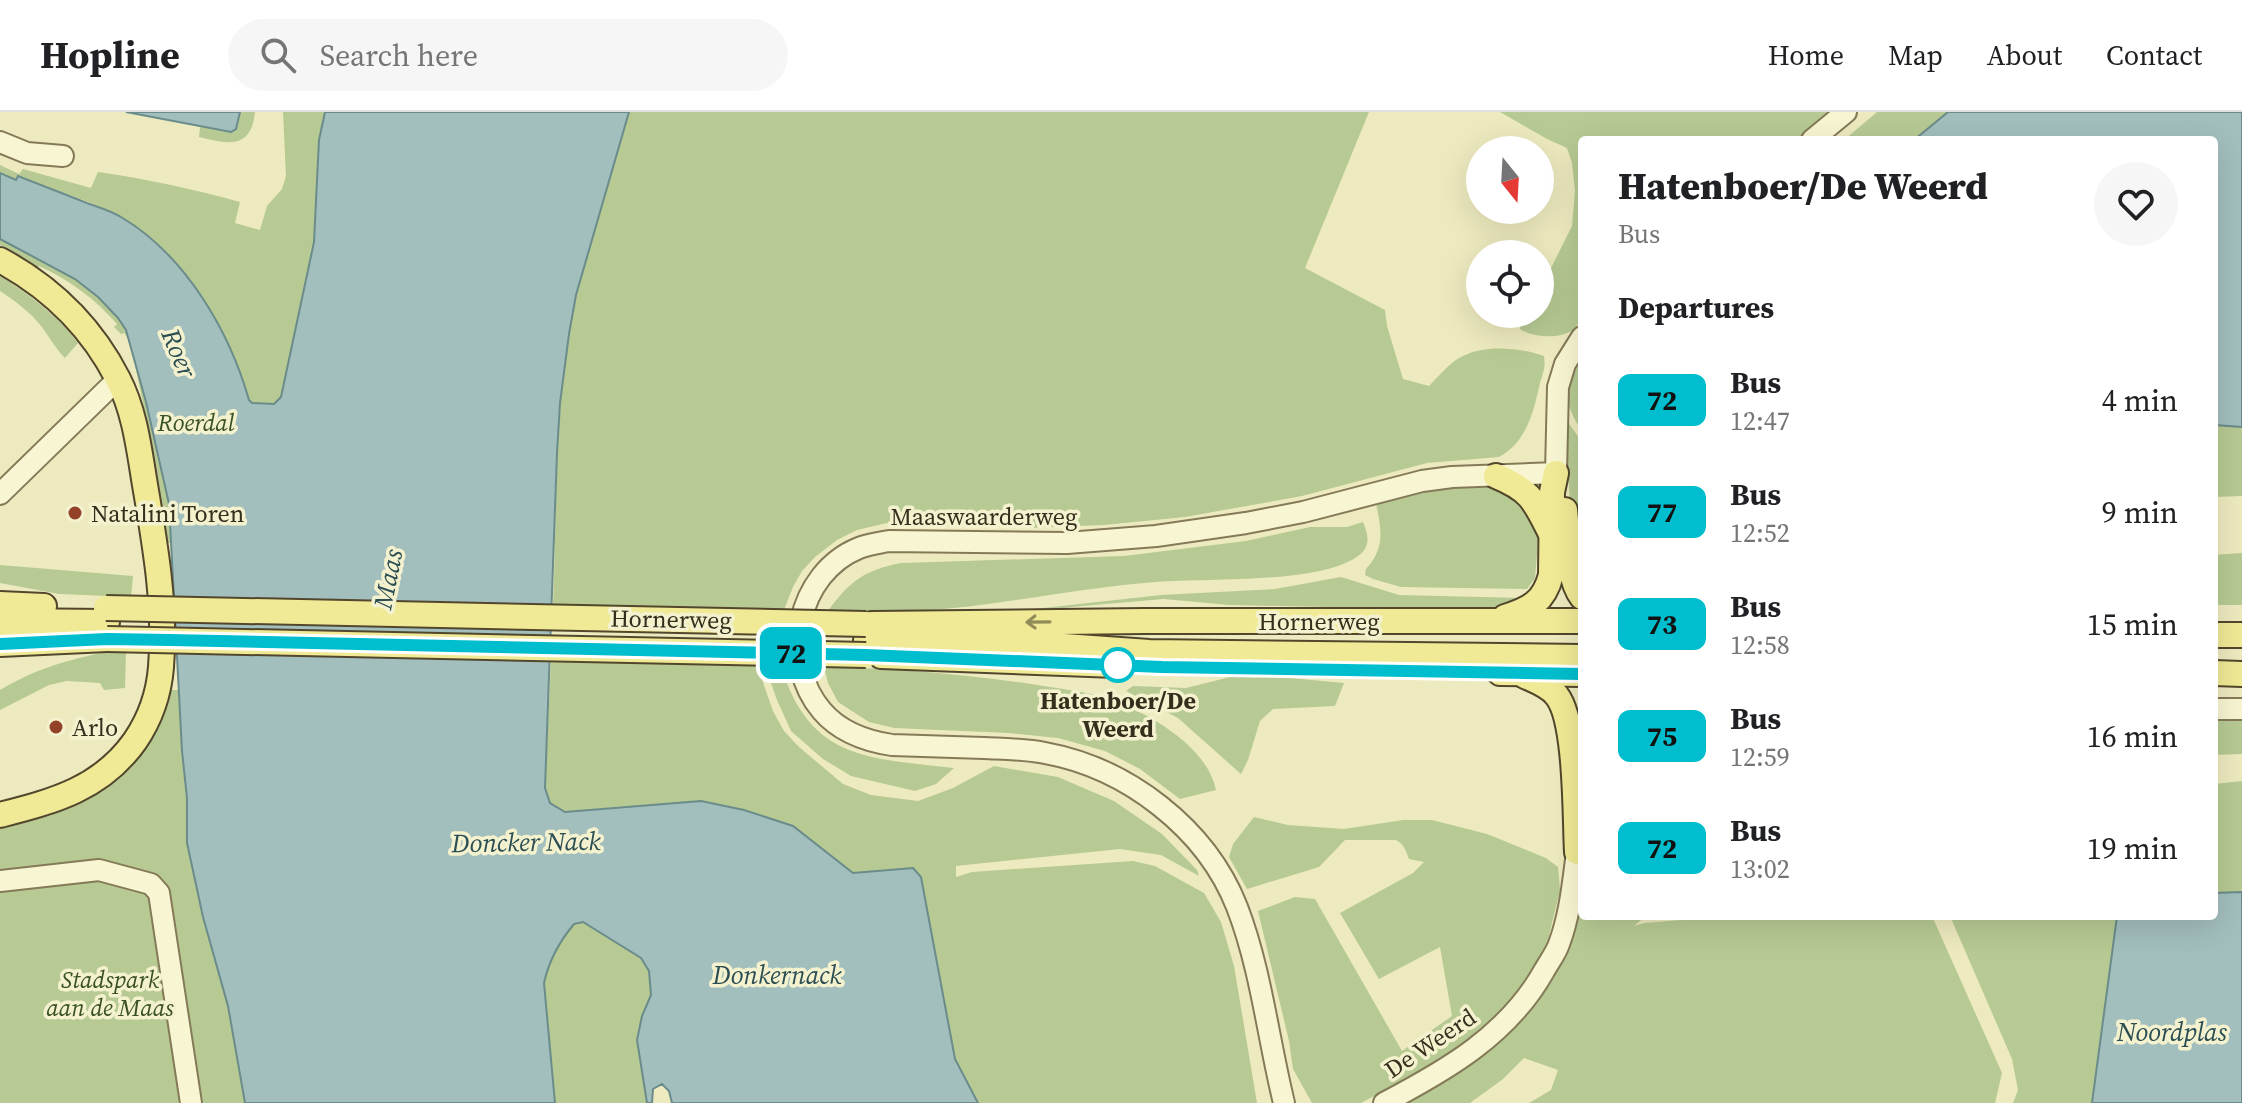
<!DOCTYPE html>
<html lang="en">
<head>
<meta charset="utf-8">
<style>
	:root { --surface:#fff; --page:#f6f6f6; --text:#202124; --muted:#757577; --line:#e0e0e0 }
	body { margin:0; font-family:"Source Serif 4",serif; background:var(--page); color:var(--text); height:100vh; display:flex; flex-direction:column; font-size:30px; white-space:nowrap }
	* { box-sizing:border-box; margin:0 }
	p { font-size:26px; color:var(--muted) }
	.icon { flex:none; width:44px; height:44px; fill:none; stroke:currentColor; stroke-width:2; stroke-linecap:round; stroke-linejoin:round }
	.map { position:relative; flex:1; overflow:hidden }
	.side { position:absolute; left:1578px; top:24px; width:640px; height:784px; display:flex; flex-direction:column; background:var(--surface); border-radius:8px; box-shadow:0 8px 32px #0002 }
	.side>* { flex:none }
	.badge { padding:0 16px; border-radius:12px; font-size:28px; line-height:52px }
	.needle { width:52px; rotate:162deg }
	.controls { position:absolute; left:1466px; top:24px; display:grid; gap:16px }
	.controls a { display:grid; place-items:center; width:88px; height:88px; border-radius:50%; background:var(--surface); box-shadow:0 8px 32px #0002; font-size:40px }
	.map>.badge { position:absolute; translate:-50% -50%; box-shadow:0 0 0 4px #fff }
	h2 { padding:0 40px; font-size:30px; line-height:72px }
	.round { display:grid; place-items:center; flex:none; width:84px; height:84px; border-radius:42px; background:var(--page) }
	.summary { display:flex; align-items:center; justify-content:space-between; height:136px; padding:0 40px }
	h1 { font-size:38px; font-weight:800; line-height:60px }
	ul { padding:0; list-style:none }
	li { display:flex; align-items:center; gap:24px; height:112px; padding:0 40px }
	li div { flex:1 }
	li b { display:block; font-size:30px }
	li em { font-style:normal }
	li .badge { min-width:88px; font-weight:700; text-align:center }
	header { display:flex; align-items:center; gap:48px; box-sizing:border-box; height:112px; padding:0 40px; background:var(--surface); border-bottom:2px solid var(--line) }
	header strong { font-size:38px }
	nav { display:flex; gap:44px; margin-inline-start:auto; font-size:28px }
	.search { width:560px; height:72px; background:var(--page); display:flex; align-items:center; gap:20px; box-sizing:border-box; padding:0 28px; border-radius:44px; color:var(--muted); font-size:30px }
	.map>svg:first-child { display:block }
</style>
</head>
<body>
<header>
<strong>Hopline</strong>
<div class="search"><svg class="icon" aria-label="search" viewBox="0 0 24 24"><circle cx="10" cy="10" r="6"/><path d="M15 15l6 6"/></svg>Search here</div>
<nav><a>Home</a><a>Map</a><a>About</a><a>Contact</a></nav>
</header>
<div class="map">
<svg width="2242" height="991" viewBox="0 0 2242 991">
	<rect width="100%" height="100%" fill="#edeabf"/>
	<g fill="#b7ca93">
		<path d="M240 0H255C251 38 228 32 199 25L200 15 231 20 236 17Z"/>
		<path d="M283 0H325L319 28 314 130 281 285 274 292 252 291 249 288C229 217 186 146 122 106 107 95 62 80 43 75L156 148 171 431H167L145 317H148L147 310 130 229 124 221 121 222 114 215 117 212C95 187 70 168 39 154L37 157 0 133V53L19 62 23 57 91 76 98 60C147 67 193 77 240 90L235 111 260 118 267 94 282 77 286 64Z"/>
		<path d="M629 0H1369L1305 156 1385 198 1387 214 1403 267 1429 274C1439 264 1450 250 1463 244 1486 232 1521 236 1544 244 1546 258 1542 262 1539 275 1533 303 1525 331 1499 345L1427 351 1302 384 1185 405 1104 413 1029 416 887 411 857 418 837 428 815 445 802 459 793 475 784 498 553 494C557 402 554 309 569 219 582 145 608 72 629 0Z"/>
		<path d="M1500 0H1832L1796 28H1582V207C1580 209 1575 216 1573 218 1560 227 1533 226 1520 217L1519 202H1540V166L1548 162 1572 114 1575 79 1572 51 1567 36 1547 27Z"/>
		<path d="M1877 0H1948L1914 28H1844Z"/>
		<path d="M0 164C29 182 58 204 78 231L65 246C55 236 49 224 41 214 29 199 15 189 0 179Z"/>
		<path d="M1582 247V319C1563 292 1564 275 1582 247Z"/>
		<path d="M1565 306 1582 330V464L1570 392Z"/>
		<path d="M2214 314 2242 315V384L2214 385Z"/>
		<path d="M1487 371 1514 379 1539 419 1535 466 1527 477 1401 475 1373 467 1365 463 1366 457C1386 435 1381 417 1376 391L1440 375Z"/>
		<path d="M1363 410C1370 426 1370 437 1355 446 1314 472 1206 466 1156 470 1077 476 998 494 919 499 889 501 858 500 828 499 849 470 864 458 901 451L1124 444 1246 429 1310 415H1347Z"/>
		<path d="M2242 441V493H2214V443Z"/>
		<path d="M0 453 133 464 131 485 59 482 0 471Z"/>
		<path d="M1341 465 1399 483 1523 486 1497 497H1418L1229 493 1164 487 1082 494 963 507V505L1161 483 1275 477Z"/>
		<path d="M106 540H126L125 576 104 578 100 571 67 569 49 573 0 598V578C35 557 67 548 106 540Z"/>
		<path d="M551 549 757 553 773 599 784 619 799 635 843 672 871 683 918 689 953 676 994 654 1058 665 1114 689 1162 722 1197 758 1199 764 1161 743 1120 737 956 754V765L972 760 1133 749 1155 754 1204 781 1221 810 1234 854 1257 991H978L955 947 921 765 913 756 853 761 793 714 701 689 565 700 550 691 545 677Z"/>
		<path d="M765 554H781C810 649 869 646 954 656L936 672 915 679 851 664 823 647 791 619 777 588Z"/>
		<path d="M824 555C893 556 963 562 1031 572 1059 577 1088 579 1115 589 1153 604 1207 635 1216 678L1180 687 1140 657 1105 639 1058 626 1009 621 894 616 869 610 838 590 828 571Z"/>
		<path d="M1230 565H1279L1344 571 1335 594 1273 597 1260 609 1248 648 1241 662 1178 606 1126 579 1133 574 1186 576Z"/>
		<path d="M171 578H179L182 639 187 686V731L203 805 228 894 245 991H0V717L52 703 101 678 123 659 151 621 165 595Z"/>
		<path d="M2214 603H2242V642L2214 643Z"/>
		<path d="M2242 669V780L2214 781V672Z"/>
		<path d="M1254 705 1288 713 1344 717 1403 708H1432L1487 722 1546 746 1558 755 1560 778 1546 836 1532 860 1504 897 1473 927 1449 944 1361 991H1312L1293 957 1289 929 1258 799 1295 785 1315 787 1402 939 1452 904 1440 835 1379 867 1340 801 1413 761 1424 750 1409 747C1406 739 1404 732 1396 728H1345L1319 755 1247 777 1229 745 1233 732Z"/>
		<path d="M1582 790V804H1646L1634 814 1644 811 1731 804H1932L2002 961 1995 991H1529L1551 978 1558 958 1524 946 1503 967 1470 991H1406C1461 964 1533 911 1560 854 1569 834 1575 812 1582 790Z"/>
		<path d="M1950 804H2117L2092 991H2013L2018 978 2012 947Z"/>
		<path d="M583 810 641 846 649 859 651 883 642 904 637 928 647 991H555L544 871C549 848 559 830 574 812Z"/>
	</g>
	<g fill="#a2bebd" stroke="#6a8c8b" stroke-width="2">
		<path d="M126 0H240L236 17 231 20Z"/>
		<path d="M325 0H629L576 183 569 222 560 291 557 341 545 676 550 691 565 700 701 689 744 698 793 714 853 761 913 756 921 765 955 947 978 991H672L669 979 662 972 653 977 652 991H647L637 928 642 904 651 883 649 859 641 846 583 810 574 812C559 830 549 848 544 871L555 991H245L228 894 203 805 187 731V686L182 639 169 392 146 290 126 218 118 206 98 185 75 167 0 127V61L16 68 18 64C41 73 64 82 87 91 98 95 111 99 121 105 185 143 229 218 249 288L252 291 274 292 281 285 314 130 319 28Z"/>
		<path d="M1948 0H2242V315L2214 313V28H1914Z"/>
		<path d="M2242 780V991H2092L2117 804H2214V781Z"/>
	</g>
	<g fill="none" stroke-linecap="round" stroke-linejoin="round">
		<defs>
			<g id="minor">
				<path d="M1812 28 1846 0"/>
				<path d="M0 30 27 41 63 44"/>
				<path d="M0 382 118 267"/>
				<path d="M2214 597H2242"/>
				<path d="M0 769 99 758 151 772 159 781 191 991"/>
				<path d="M1284 991C1268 926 1261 857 1237 795 1206 716 1127 656 1045 641 1025 637 1004 637 984 636 953 635 923 634 892 633 865 629 840 620 822 599 779 549 797 461 859 436 869 432 879 431 889 429L1067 431 1156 424 1246 411 1303 400 1422 369 1452 365 1556 361 1558 275 1565 252 1582 225"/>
				<path d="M1384 991C1447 958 1508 923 1544 859 1549 850 1556 841 1559 832 1570 803 1573 770 1577 740H1582"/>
			</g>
			<g id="major">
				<path d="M0 148C52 176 91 214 118 267 135 300 139 337 145 373 155 432 166 494 161 555 159 581 150 607 135 629 101 677 54 689 0 703"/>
				<path d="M1496 364C1530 378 1534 388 1550 420"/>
				<path d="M1565 398C1568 423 1567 466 1582 485"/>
				<path d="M0 492 44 494"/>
				<path d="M1505 505C1530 497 1544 490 1551 463L1552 380 1556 361"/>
				<path d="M0 509 107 510"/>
				<path d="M872 512 1144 509H1582"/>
				<path d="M2214 523H2242"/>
				<path d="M866 528 1021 531 1149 540 1582 545"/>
				<path d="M0 532 107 527"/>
				<path d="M881 544 1116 553"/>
				<path d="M1500 561 1582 562"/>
				<path d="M2214 561 2242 562"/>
				<path d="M1525 564C1536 569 1550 574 1557 584 1577 610 1575 705 1577 740"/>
			</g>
		</defs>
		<use href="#minor" stroke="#857a58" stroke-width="24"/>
		<use href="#major" stroke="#52472c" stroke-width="28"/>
		<use href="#minor" stroke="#f8f6d2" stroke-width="20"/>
		<use href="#major" stroke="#f0ea96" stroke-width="24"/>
		<defs>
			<g id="major-bridge">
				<path d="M106 496 866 512"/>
				<path d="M107 527 866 543"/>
			</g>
		</defs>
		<use href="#major-bridge" stroke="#52472c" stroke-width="28" stroke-linecap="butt"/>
		<use href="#major-bridge" stroke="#f0ea96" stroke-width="24"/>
	</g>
	<defs><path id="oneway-shaft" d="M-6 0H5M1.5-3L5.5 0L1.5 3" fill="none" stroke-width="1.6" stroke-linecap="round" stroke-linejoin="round" transform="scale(2)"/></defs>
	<use stroke="#928c59" href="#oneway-shaft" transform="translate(1038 510) rotate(179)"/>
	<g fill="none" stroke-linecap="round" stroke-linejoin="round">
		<defs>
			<path id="line" d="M0 532 107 527 170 528 866 543 1162 555 1582 562"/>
		</defs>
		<use href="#line" stroke="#fff" stroke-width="18"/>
		<use href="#line" stroke="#00becd" stroke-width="12"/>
	</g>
	<g fill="#934129" stroke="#f4f2ce" stroke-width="3">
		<circle cx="75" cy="401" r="8"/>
		<circle cx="56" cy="615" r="8"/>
	</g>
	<circle fill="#fff" stroke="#00becd" stroke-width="4" cx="1118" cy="553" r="16"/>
	<g text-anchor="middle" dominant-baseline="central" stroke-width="7" stroke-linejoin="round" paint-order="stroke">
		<g font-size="24" font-style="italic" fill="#3a5123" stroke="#f4f2ce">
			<text x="196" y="310">Roerdal</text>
			<text x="110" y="867">Stadspark<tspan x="110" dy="28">aan de Maas</tspan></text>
		</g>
		<g font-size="24" fill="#342e1c" stroke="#f4f2ce" text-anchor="start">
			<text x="91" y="401">Natalini Toren</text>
			<text x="72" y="615">Arlo</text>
		</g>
		<g font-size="24" fill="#342e1c" stroke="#f4f2ce">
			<text x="984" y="404">Maaswaarderweg</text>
			<text transform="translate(671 507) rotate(1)">Hornerweg</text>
			<text x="1319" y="509">Hornerweg</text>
			<text transform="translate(1430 931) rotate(-34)">De Weerd</text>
		</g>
		<g font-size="24" font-weight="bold" fill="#342e1c" stroke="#f4f2ce">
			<text x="1118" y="588">Hatenboer/De<tspan x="1118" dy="28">Weerd</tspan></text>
		</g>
		<g font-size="26" font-style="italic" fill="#2b4d54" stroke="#f4f2ce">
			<text transform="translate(179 241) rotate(67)">Roer</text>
			<text transform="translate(388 467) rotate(-79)">Maas</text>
			<text transform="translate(526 730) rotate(-1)">Doncker Nack</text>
			<text x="777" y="863">Donkernack</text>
			<text x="2172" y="920">Noordplas</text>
		</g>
	</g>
</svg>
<div class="controls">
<a><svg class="needle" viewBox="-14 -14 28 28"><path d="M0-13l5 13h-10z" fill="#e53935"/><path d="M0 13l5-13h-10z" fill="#757577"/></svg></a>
<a><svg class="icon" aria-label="locate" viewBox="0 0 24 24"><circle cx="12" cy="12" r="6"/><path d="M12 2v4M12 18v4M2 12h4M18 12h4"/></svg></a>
</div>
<b class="badge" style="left:791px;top:541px;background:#00becd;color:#111">72</b>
<section class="side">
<div class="summary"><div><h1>Hatenboer/De Weerd</h1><p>Bus</p></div><a class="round"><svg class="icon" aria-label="heart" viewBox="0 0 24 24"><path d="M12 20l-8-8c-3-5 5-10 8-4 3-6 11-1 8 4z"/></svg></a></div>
<h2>Departures</h2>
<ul>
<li><span class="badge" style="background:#00becd;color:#111">72</span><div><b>Bus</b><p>12:47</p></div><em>4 min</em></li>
<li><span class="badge" style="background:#00becd;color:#111">77</span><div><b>Bus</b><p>12:52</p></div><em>9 min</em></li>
<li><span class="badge" style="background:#00becd;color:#111">73</span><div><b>Bus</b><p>12:58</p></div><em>15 min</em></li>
<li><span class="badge" style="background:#00becd;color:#111">75</span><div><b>Bus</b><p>12:59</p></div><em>16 min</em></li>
<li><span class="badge" style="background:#00becd;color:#111">72</span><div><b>Bus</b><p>13:02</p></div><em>19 min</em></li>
</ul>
</section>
</div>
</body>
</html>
